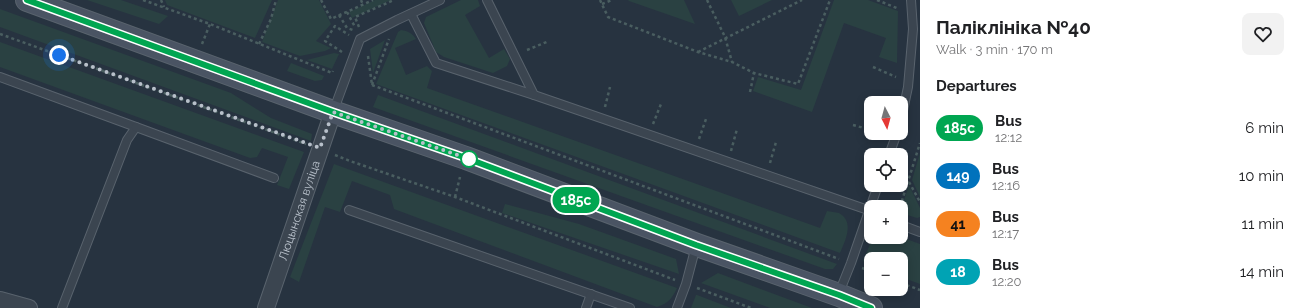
<!DOCTYPE html>
<html lang="en">
<head>
<meta charset="utf-8">
<style>
	:root { --surface:#fff; --page:#f2f2f2; --text:#202124; --muted:#757577 }
	body { margin:0; font-family:Raleway,sans-serif; background:var(--page); color:var(--text); height:100vh; display:flex; flex-direction:column; font-size:15px; white-space:nowrap }
	* { box-sizing:border-box; margin:0 }
	p { font-size:13px; color:var(--muted) }
	.icon { flex:none; width:22px; height:22px; fill:none; stroke:currentColor; stroke-width:2; stroke-linecap:round; stroke-linejoin:round }
	.map { position:relative; flex:1; overflow:hidden }
	.sheet { display:flex; flex-direction:column; background:var(--surface); width:380px }
	.sheet>* { flex:none }
	.badge { padding:0 8px; border-radius:13px; font-size:14px; line-height:26px }
	.needle { width:26px; rotate:174deg }
	.controls { position:absolute; left:864px; top:96px; display:grid; gap:8px }
	.controls a { display:grid; place-items:center; width:44px; height:44px; border-radius:8px; background:var(--surface); box-shadow:0 2px 10px #0003; font-size:20px }
	.you { position:absolute; width:20px; height:20px; margin:-10px; border:3px solid #fff; border-radius:50%; background:#1a73e8; box-shadow:0 0 0 6px #1a73e833 }
	.map>.badge { position:absolute; translate:-50% -50%; box-shadow:0 0 0 2px #fff }
	h2 { padding:0 16px; font-size:15px; line-height:36px }
	.round { display:grid; place-items:center; flex:none; width:42px; height:42px; border-radius:8px; background:var(--page) }
	.overview { display:flex; align-items:center; justify-content:space-between; height:68px; padding:0 16px }
	h1 { font-size:19px; font-weight:700; line-height:30px }
	ul { padding:0; list-style:none }
	li { display:flex; align-items:center; gap:12px; height:48px; padding:0 16px }
	li div { flex:1 }
	li b { display:block; font-size:15px }
	li em { font-style:normal }
	li .badge { min-width:44px; font-weight:700; text-align:center }
	main { display:flex; flex:1; min-height:0 }
	.map>svg:first-child { display:block }
</style>
</head>
<body>
<main>
<div class="map">
<svg width="920" height="308" viewBox="0 0 920 308">
	<rect width="100%" height="100%" fill="#273340"/>
	<g fill="#2a4142">
		<path d="M87 0H121L168 16 159 24Z"/>
		<path d="M165 0H272L255 38 167 5Z"/>
		<path d="M278 0H319L331 24 316 41 331 48 325 51 300 56 262 42Z"/>
		<path d="M375 0H391L352 18 349 12Z"/>
		<path d="M461 0H478L480 6 465 15 489 58 504 49 510 59 507 66 493 73 444 57 436 52 424 23 426 17Z"/>
		<path d="M628 0H684L695 24 629 1Z"/>
		<path d="M731 0H772L739 16Z"/>
		<path d="M834 0H868L898 11 897 63 879 57 886 38 844 23 812 112 753 91 758 77 801 90Z"/>
		<path d="M0 9 231 93 271 118 312 134 311 141 0 27Z"/>
		<path d="M401 30C408 31 412 33 416 39L395 48 406 75 427 66 432 71 427 88 820 228 827 211C830 212 836 212 839 213 855 222 845 241 840 253L376 84 398 32Z"/>
		<path d="M385 40 373 73 370 49Z"/>
		<path d="M0 42 304 152 289 189 277 185 288 157 262 148 257 157 250 158 0 67Z"/>
		<path d="M334 53 339 54 332 69 307 60Z"/>
		<path d="M291 63 324 76 322 80 315 81 287 71Z"/>
		<path d="M378 95 837 264 833 269H825L373 107Z"/>
		<path d="M920 153V197L912 180Z"/>
		<path d="M334 164 677 288C672 299 668 303 657 307L394 209 390 195 352 181 340 212 325 207 299 282 290 277Z"/>
		<path d="M909 185 920 208V217L917 218 901 213V209Z"/>
		<path d="M505 204 579 224 676 259 679 274 502 213Z"/>
		<path d="M873 237H901L920 244V284L901 277V259H871V265L863 261Z"/>
		<path d="M718 273 812 308H770L701 283Z"/>
		<path d="M696 295H697L731 308H691Z"/>
	</g>
	<g fill="none" stroke-linecap="round" stroke-linejoin="round">
		<defs>
			<g id="lane">
				<path d="M487 0 534 95 871 211"/>
				<path d="M411 14 436 63 534 95"/>
				<path d="M0 77 136 127 127 140 62 308"/>
				<path d="M333 112 360 39 397 20 440 0"/>
				<path d="M901 120 908 87 913 29 911 0"/>
				<path d="M136 127 274 178"/>
				<path d="M889 155 897 133"/>
				<path d="M349 210 630 308"/>
				<path d="M901 225 920 232"/>
				<path d="M839 293 851 263 878 185"/>
				<path d="M586 308 591 294"/>
				<path d="M677 308 686 284 696 246"/>
			</g>
			<g id="street">
				<path d="M0 300 29 308"/>
				<path id="s1" d="M266 308 333 112"/>
			</g>
			<path id="secondary" d="M27 0 333 112 466 158 697 245 839 295 871 308"/>
		</defs>
		<use href="#lane" stroke="#59636d" stroke-width="10"/>
		<use href="#street" stroke="#59636d" stroke-width="18"/>
		<use href="#secondary" stroke="#59636d" stroke-width="24"/>
		<g stroke="#4a5e60" stroke-width="2.5" stroke-dasharray="3 3" stroke-linecap="butt">
			<path d="M143 0 210 24 332 73 333 71"/>
			<path d="M161 0 164 7"/>
			<path d="M321 0 331 19 373 0"/>
			<path d="M361 0 363 5"/>
			<path d="M600 0 608 17 698 52 732 62 754 73 798 84 830 0"/>
			<path d="M707 0 725 37 732 62"/>
			<path d="M877 0 899 9"/>
			<path d="M602 4 612 0"/>
			<path d="M347 12 355 27"/>
			<path d="M339 15 347 28 353 30"/>
			<path d="M359 27 355 17 394 0"/>
			<path d="M0 34 306 144"/>
			<path d="M202 44 210 24"/>
			<path d="M259 44 271 19 276 0"/>
			<path d="M527 50 549 41"/>
			<path d="M342 52 325 41 335 26 349 35"/>
			<path d="M698 52 802 0"/>
			<path d="M368 56 372 85"/>
			<path d="M873 67 896 77"/>
			<path d="M372 85 839 259"/>
			<path d="M372 85 389 39"/>
			<path d="M750 92 754 73"/>
			<path d="M605 107 610 87"/>
			<path d="M653 124 661 104"/>
			<path d="M853 125 871 130"/>
			<path d="M699 139 706 119"/>
			<path d="M731 151 737 129"/>
			<path d="M335 155 350 161 455 197 675 280"/>
			<path d="M770 163 776 142"/>
			<path d="M865 180 871 163"/>
			<path d="M909 182 920 202"/>
			<path d="M455 197 460 177"/>
			<path d="M900 207 920 143"/>
			<path d="M862 268 871 271"/>
			<path d="M901 283 920 290"/>
			<path d="M697 288 751 308"/>
		</g>
		<use href="#lane" stroke="#3b4550" stroke-width="8"/>
		<use href="#street" stroke="#3b4550" stroke-width="16"/>
		<use href="#secondary" stroke="#4a5463" stroke-width="22"/>
	</g>
	<g fill="none" stroke-linecap="round" stroke-linejoin="round">
		<defs>
			<path id="line" d="M27 0 333 112 466 158 696 245 839 295 871 308"/>
		</defs>
		<use href="#line" stroke="#fff" stroke-width="9"/>
		<use href="#line" stroke="#00a651" stroke-width="6"/>
		<path stroke="#b8c0ca" stroke-width="4" stroke-dasharray="0 7.2" d="M59 55 320 148 333 112 469 159"/>
	</g>
	<circle fill="#fff" stroke="#00a651" stroke-width="2" cx="469" cy="159" r="8"/>
	<g text-anchor="middle" dominant-baseline="central" stroke-width="3" stroke-linejoin="round" paint-order="stroke">
		<g font-size="12" fill="#b8c0ca" stroke="#202a35">
			<text stroke="none"><textPath href="#s1" startOffset="103">Люцынская вуліца</textPath></text>
		</g>
	</g>
</svg>
<div class="controls">
<a><svg class="needle" viewBox="-14 -14 28 28"><path d="M0-13l5 13h-10z" fill="#e53935"/><path d="M0 13l5-13h-10z" fill="#757577"/></svg></a>
<a><svg class="icon" aria-label="locate" viewBox="0 0 24 24"><circle cx="12" cy="12" r="6"/><path d="M12 2v4M12 18v4M2 12h4M18 12h4"/></svg></a>
<a>+</a>
<a>−</a>
</div>
<div class="you" style="left:59px;top:55px"></div>
<b class="badge" style="left:576px;top:200px;background:#00a651;color:#fff">185с</b>
</div>
<section class="sheet">
<div class="overview"><div><h1>Паліклініка №40</h1><p>Walk · 3 min · 170 m</p></div><a class="round"><svg class="icon" aria-label="heart" viewBox="0 0 24 24"><path d="M12 20l-8-8c-3-5 5-10 8-4 3-6 11-1 8 4z"/></svg></a></div>
<h2>Departures</h2>
<ul>
<li><span class="badge" style="background:#00a651;color:#fff">185с</span><div><b>Bus</b><p>12:12</p></div><em>6 min</em></li>
<li><span class="badge" style="background:#0072bc;color:#fff">149</span><div><b>Bus</b><p>12:16</p></div><em>10 min</em></li>
<li><span class="badge" style="background:#f58220;color:#111">41</span><div><b>Bus</b><p>12:17</p></div><em>11 min</em></li>
<li><span class="badge" style="background:#00a3b4;color:#fff">18</span><div><b>Bus</b><p>12:20</p></div><em>14 min</em></li>
</ul>
</section>
</main>
</body>
</html>
